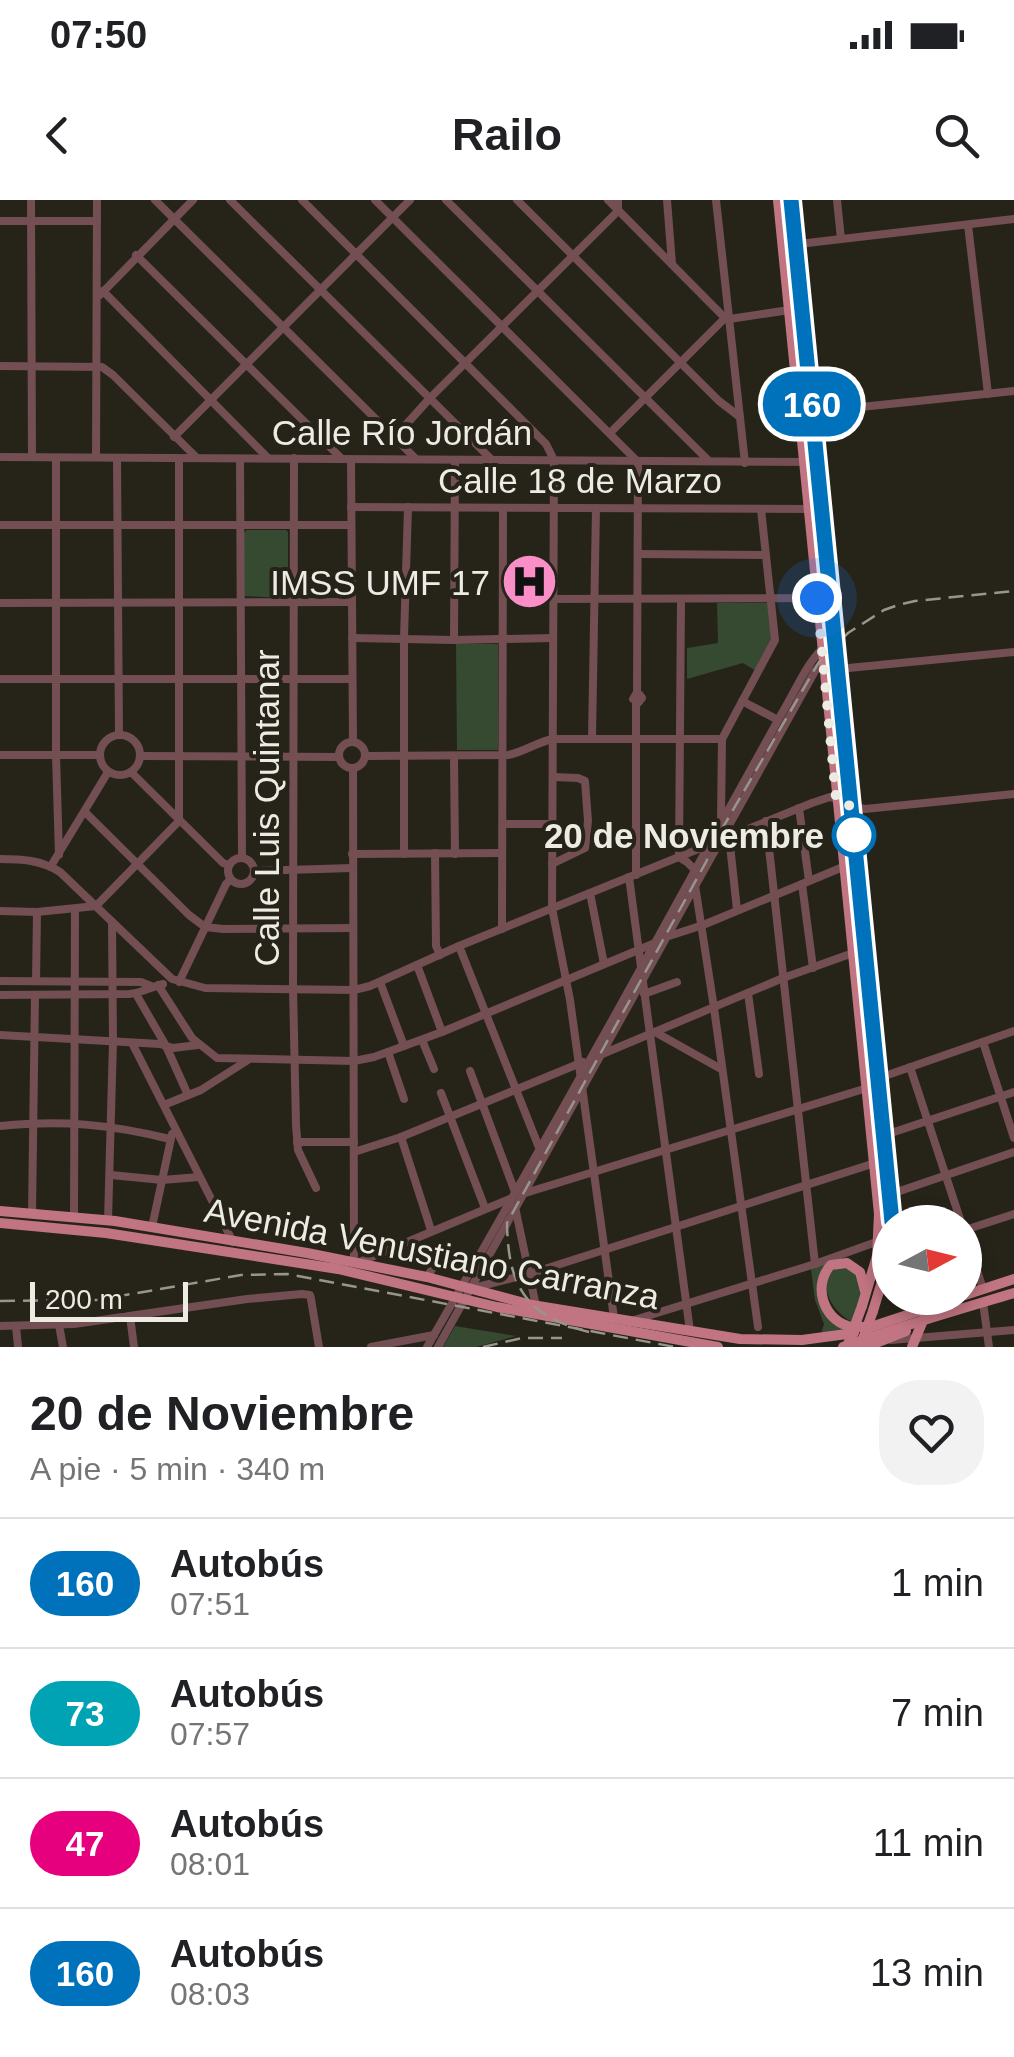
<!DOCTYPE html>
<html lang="es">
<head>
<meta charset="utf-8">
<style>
	:root { --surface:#fff; --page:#f2f2f2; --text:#202124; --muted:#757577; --line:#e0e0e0 }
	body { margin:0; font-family:Helvetica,sans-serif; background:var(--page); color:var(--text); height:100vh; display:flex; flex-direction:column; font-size:38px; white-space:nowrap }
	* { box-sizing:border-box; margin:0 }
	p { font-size:32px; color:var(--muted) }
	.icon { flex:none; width:55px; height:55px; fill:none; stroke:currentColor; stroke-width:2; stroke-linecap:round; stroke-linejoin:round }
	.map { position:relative; height:1147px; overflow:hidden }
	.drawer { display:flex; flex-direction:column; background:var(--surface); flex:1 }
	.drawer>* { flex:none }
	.badge { padding:0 20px; border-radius:32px; font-size:35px; line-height:65px }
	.needle { width:65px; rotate:83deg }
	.buttons { position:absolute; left:872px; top:1005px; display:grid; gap:20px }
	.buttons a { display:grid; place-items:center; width:110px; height:110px; border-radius:50%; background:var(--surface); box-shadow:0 5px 15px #0003; font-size:50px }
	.scale { position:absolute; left:30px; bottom:25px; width:158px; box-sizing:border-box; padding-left:10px; border:5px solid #ecebe4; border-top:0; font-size:28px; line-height:35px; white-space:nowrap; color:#ecebe4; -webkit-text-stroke:8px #262419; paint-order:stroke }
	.you { position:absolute; width:50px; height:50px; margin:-25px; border:8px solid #fff; border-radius:50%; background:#1a73e8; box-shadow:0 0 0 15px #1a73e833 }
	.map>.badge { position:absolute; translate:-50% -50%; box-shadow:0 0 0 5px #fff }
	.round { display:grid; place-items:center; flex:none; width:105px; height:105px; border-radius:40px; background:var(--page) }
	.overview { display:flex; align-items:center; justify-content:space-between; height:170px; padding:0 30px }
	h1 { font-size:48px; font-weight:700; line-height:75px }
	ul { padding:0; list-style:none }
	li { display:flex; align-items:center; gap:30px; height:130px; padding:0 30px; border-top:2px solid var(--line) }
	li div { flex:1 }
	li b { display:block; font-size:38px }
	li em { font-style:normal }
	li .badge { min-width:110px; font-weight:700; text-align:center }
	.status { display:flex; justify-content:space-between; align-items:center; height:70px; padding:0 50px; background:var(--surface); direction:ltr }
	.status svg { height:28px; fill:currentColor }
	header { display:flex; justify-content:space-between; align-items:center; height:130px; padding:0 30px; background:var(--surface); font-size:45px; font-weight:700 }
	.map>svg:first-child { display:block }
</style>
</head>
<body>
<div class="status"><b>07:50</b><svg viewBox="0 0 49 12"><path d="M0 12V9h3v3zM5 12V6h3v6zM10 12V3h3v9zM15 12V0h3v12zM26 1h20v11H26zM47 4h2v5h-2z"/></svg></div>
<header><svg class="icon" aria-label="back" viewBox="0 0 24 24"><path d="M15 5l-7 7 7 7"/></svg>Railo<svg class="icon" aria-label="search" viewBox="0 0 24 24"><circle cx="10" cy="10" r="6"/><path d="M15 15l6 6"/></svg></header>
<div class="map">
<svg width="1014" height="1147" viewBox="0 0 1014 1147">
	<rect width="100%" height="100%" fill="#262419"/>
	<g fill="#354a30">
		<path d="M247 330H286L288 332V396L286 398 244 396V333Z"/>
		<path d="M717 403H768L773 442 756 471 743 463 687 479V448L718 443Z"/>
		<path d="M456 444H498V550H457Z"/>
		<path d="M836 1060 820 1098 845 1129 821 1134 824 1124 815 1100 811 1069Z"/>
		<path d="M839 1066H848L860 1079 861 1094 852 1122C831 1111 814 1082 839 1066Z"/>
		<path d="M455 1126 516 1136 476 1147H443Z"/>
	</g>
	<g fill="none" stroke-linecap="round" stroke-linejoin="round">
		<g stroke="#734e53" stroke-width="8">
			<path d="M31 0 32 257"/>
			<path d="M155 0 416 259"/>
			<path d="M230 0 492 260"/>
			<path d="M302 0 546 244 554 260 552 708 570 800 614 1118"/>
			<path d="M375 0 638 262 637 493"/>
			<path d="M446 0 709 261"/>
			<path d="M517 0 719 201 740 217"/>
			<path d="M608 0 726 119"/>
			<path d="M667 0 672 64"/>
			<path d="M716 0 745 263"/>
			<path d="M837 0 841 39"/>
			<path d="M0 21H97"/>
			<path d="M968 25 988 194"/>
			<path d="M790 45 1014 19"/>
			<path d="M136 55 342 259"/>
			<path d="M103 91 268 258"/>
			<path d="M100 95 193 0"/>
			<path d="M0 166 102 167 113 175 197 258"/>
			<path d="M813 212 1014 191"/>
			<path d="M610 233 723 120 789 110"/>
			<path d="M174 237 410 0"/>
			<path d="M394 238 430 198 618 11V0"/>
			<path d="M0 257 818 262"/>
			<path d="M96 257 97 0"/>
			<path d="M56 258V555L59 655"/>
			<path d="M117 258 119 535"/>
			<path d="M294 258 293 788 296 925 298 950 316 988"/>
			<path d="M240 259 242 658"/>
			<path d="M351 259 353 542"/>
			<path d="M351 307 809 309"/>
			<path d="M0 325H351"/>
			<path d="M639 354 766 355"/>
			<path d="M553 399 817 398"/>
			<path d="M681 399 679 657 687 662 695 670"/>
			<path d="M0 403 351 402"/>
			<path d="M352 438 454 440 553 438"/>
			<path d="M454 440 455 260"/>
			<path d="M838 469 1014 452"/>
			<path d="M0 479H352"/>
			<path d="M636 494H639L642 498 638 503 633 499Z"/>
			<path d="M742 501 778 520"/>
			<circle cx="120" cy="555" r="20"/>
			<path d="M592 538 596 308"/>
			<circle cx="352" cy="555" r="13"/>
			<path d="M0 555H100"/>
			<path d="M140 556 339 557"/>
			<path d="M366 556 508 555C524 552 537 542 553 539H722"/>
			<path d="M454 557 455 654"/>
			<path d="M353 568 354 1062"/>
			<path d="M131 572 223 663 229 665"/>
			<path d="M850 606 865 609 1014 594"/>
			<path d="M799 608 809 681"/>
			<path d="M85 612 189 715 205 727 223 729 353 728"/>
			<path d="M721 619 722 539 775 440 761 309"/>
			<path d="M766 621 815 1064"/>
			<path d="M503 624H552"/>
			<path d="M729 636 737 710"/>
			<path d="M435 653 436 746 440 755"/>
			<path d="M352 654 502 653"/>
			<path d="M404 654V438L408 307"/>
			<circle cx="241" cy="671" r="13"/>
			<path d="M0 659C22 659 41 660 60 672L172 779 205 788 354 790 370 786 459 746 812 603 830 597 838 599"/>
			<path d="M552 664 585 648 588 621 585 581 578 578 553 577"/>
			<path d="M51 666 108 572"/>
			<path d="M254 671 352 668"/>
			<path d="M636 675V503"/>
			<path d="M629 677 641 767"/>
			<path d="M802 684 813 768"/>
			<path d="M695 685 714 808 758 1127"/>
			<path d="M590 693 604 764"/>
			<path d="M0 711 37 712 96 706 179 621V259"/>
			<path d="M502 729 503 309"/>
			<path d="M666 737 703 725 843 667"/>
			<path d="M459 746 540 950"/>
			<path d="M417 765 442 832"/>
			<path d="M0 781 141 782 151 786"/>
			<path d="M36 781 37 712"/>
			<path d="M179 782 226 684 231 679"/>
			<path d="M380 782 404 846"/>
			<path d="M643 782 690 1131"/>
			<path d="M158 785 192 838 217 858 354 861 374 857 442 832 655 743"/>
			<path d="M748 793 759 874"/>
			<path d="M136 794 166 846 188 895"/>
			<path d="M644 794 677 782"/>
			<path d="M0 795 129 794C142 793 151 787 163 784"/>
			<path d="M655 832 721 869"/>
			<path d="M0 835 160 844 173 848 198 845"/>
			<path d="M422 840 434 869"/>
			<path d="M983 842 1014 938"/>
			<path d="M132 843 233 1042"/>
			<path d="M388 852 404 899"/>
			<path d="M600 855 783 778 853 753"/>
			<path d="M910 867 961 1022"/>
			<path d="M470 871 515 992"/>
			<path d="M879 878 1014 831"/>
			<path d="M441 893 485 1008"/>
			<path d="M164 905 201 890 248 860"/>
			<path d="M0 926C63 920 108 924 170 939"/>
			<path d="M885 935 1014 892"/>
			<path d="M401 937 431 1030"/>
			<path d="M297 942H354"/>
			<path d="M354 952 401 937 583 862"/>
			<path d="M111 975 162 980 199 977"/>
			<path d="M522 994 867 888"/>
			<path d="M891 994 1014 952"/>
			<path d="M515 1007 536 1106"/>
			<path d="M32 1013 35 795"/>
			<path d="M74 1016 75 709"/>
			<path d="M108 1020 113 842 112 722"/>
			<path d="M152 1027 172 934"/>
			<path d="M965 1030 1014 1014"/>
			<path d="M965 1033 983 1089"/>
			<path d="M357 1063 512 998"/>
			<path d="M427 1077 438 1060"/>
			<path d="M473 1088 529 1074 875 963"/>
			<path d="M983 1102 989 1147"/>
			<path d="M130 1116 134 1147"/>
			<path d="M631 1121 815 1064 879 1041"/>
			<path d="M59 1125 63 1147"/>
			<path d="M0 1126 74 1124 247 1099 302 1094 310 1095 311 1099 319 1147"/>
			<path d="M16 1126 18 1147"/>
			<path d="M891 1140 1014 1130"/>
			<path d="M371 1147 434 1135"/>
			<path d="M427 1147C519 987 609 827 698 665 726 615 754 563 782 513 795 492 805 466 822 449"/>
			<path d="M438 1147 815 471 824 461"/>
		</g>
		<g stroke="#c17582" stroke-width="10">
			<path d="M778 0 879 1014 877 1056 862 1106"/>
			<path d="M791 0 892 1022"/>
			<path d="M0 1011 115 1021 307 1053 427 1077 532 1105 740 1139 802 1140 854 1133"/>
			<path d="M0 1023 106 1033 338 1069 497 1107 718 1147"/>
			<path d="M865 1091 860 1072 847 1063 831 1065C813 1084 822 1118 848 1126 856 1128 865 1127 873 1126"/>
			<path d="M965 1095 1014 1079"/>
			<path d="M911 1098 935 1101"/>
			<path d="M873 1111 890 1055"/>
			<path d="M868 1128 958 1098"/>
			<path d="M843 1147C900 1126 957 1110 1014 1093"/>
			<path d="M866 1147 906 1131"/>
			<path d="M912 1147 924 1118"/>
		</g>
		<g stroke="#97958d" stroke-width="2.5" stroke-dasharray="15 8" stroke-linecap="butt">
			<path d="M0 1101 97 1100 241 1075 287 1074 675 1147"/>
			<path d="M589 1132C526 1116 508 1087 507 1023L706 662 715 641 819 462 848 433 884 410 898 405 915 401 1014 391"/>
			<path d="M483 1147 522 1138H562"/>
		</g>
		<g stroke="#c17582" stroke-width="10">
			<path d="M847 1147 862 1106"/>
			<path d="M860 1147 873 1111"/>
		</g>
	</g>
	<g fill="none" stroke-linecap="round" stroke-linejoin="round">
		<defs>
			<path id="line" d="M791 0 892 1022"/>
		</defs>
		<use href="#line" stroke="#fff" stroke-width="22"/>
		<use href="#line" stroke="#0072bc" stroke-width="15"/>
		<path stroke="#ecebe4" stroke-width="10" stroke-dasharray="0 18" d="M817 398 836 598 852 607 855 644 854 635"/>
	</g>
	<defs>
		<symbol id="hospital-disc" viewBox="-11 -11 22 22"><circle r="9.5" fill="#fa8fc7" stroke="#262419"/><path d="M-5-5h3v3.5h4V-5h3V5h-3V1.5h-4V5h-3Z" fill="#111"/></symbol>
	</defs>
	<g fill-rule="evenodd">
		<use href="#hospital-disc" x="498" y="350" width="63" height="63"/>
	</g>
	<circle fill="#fff" stroke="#0072bc" stroke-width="5" cx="854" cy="635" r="20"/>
	<g text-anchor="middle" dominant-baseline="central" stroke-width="8" stroke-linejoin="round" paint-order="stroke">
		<g font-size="35" fill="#ecebe4" stroke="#262419">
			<text x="402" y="232">Calle Río Jordán</text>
			<text x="580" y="280">Calle 18 de Marzo</text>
			<text transform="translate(266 608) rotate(-90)">Calle Luis Quintanar</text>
			<text transform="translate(432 1053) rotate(11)">Avenida Venustiano Carranza</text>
		</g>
		<g font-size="35" fill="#ecebe4" stroke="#262419" text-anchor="end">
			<text x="490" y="382">IMSS UMF 17</text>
		</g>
		<g font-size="35" font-weight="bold" fill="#ecebe4" stroke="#262419" text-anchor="end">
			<text x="824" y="635">20 de Noviembre</text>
		</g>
	</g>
</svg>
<div class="buttons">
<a><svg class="needle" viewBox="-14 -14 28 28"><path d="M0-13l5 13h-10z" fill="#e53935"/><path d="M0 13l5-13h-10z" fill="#757577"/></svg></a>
</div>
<div class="scale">200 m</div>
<div class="you" style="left:817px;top:398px"></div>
<b class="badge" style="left:812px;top:204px;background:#0072bc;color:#fff">160</b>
</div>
<section class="drawer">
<div class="overview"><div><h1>20 de Noviembre</h1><p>A pie · 5 min · 340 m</p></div><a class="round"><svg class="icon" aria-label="heart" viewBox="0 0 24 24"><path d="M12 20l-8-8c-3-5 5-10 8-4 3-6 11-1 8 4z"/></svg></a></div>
<ul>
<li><span class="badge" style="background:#0072bc;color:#fff">160</span><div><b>Autobús</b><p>07:51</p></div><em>1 min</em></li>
<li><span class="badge" style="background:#00a3b4;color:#fff">73</span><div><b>Autobús</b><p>07:57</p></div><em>7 min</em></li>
<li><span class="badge" style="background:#e6007e;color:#fff">47</span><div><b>Autobús</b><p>08:01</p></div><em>11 min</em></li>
<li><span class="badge" style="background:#0072bc;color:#fff">160</span><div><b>Autobús</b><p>08:03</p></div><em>13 min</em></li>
</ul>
</section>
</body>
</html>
